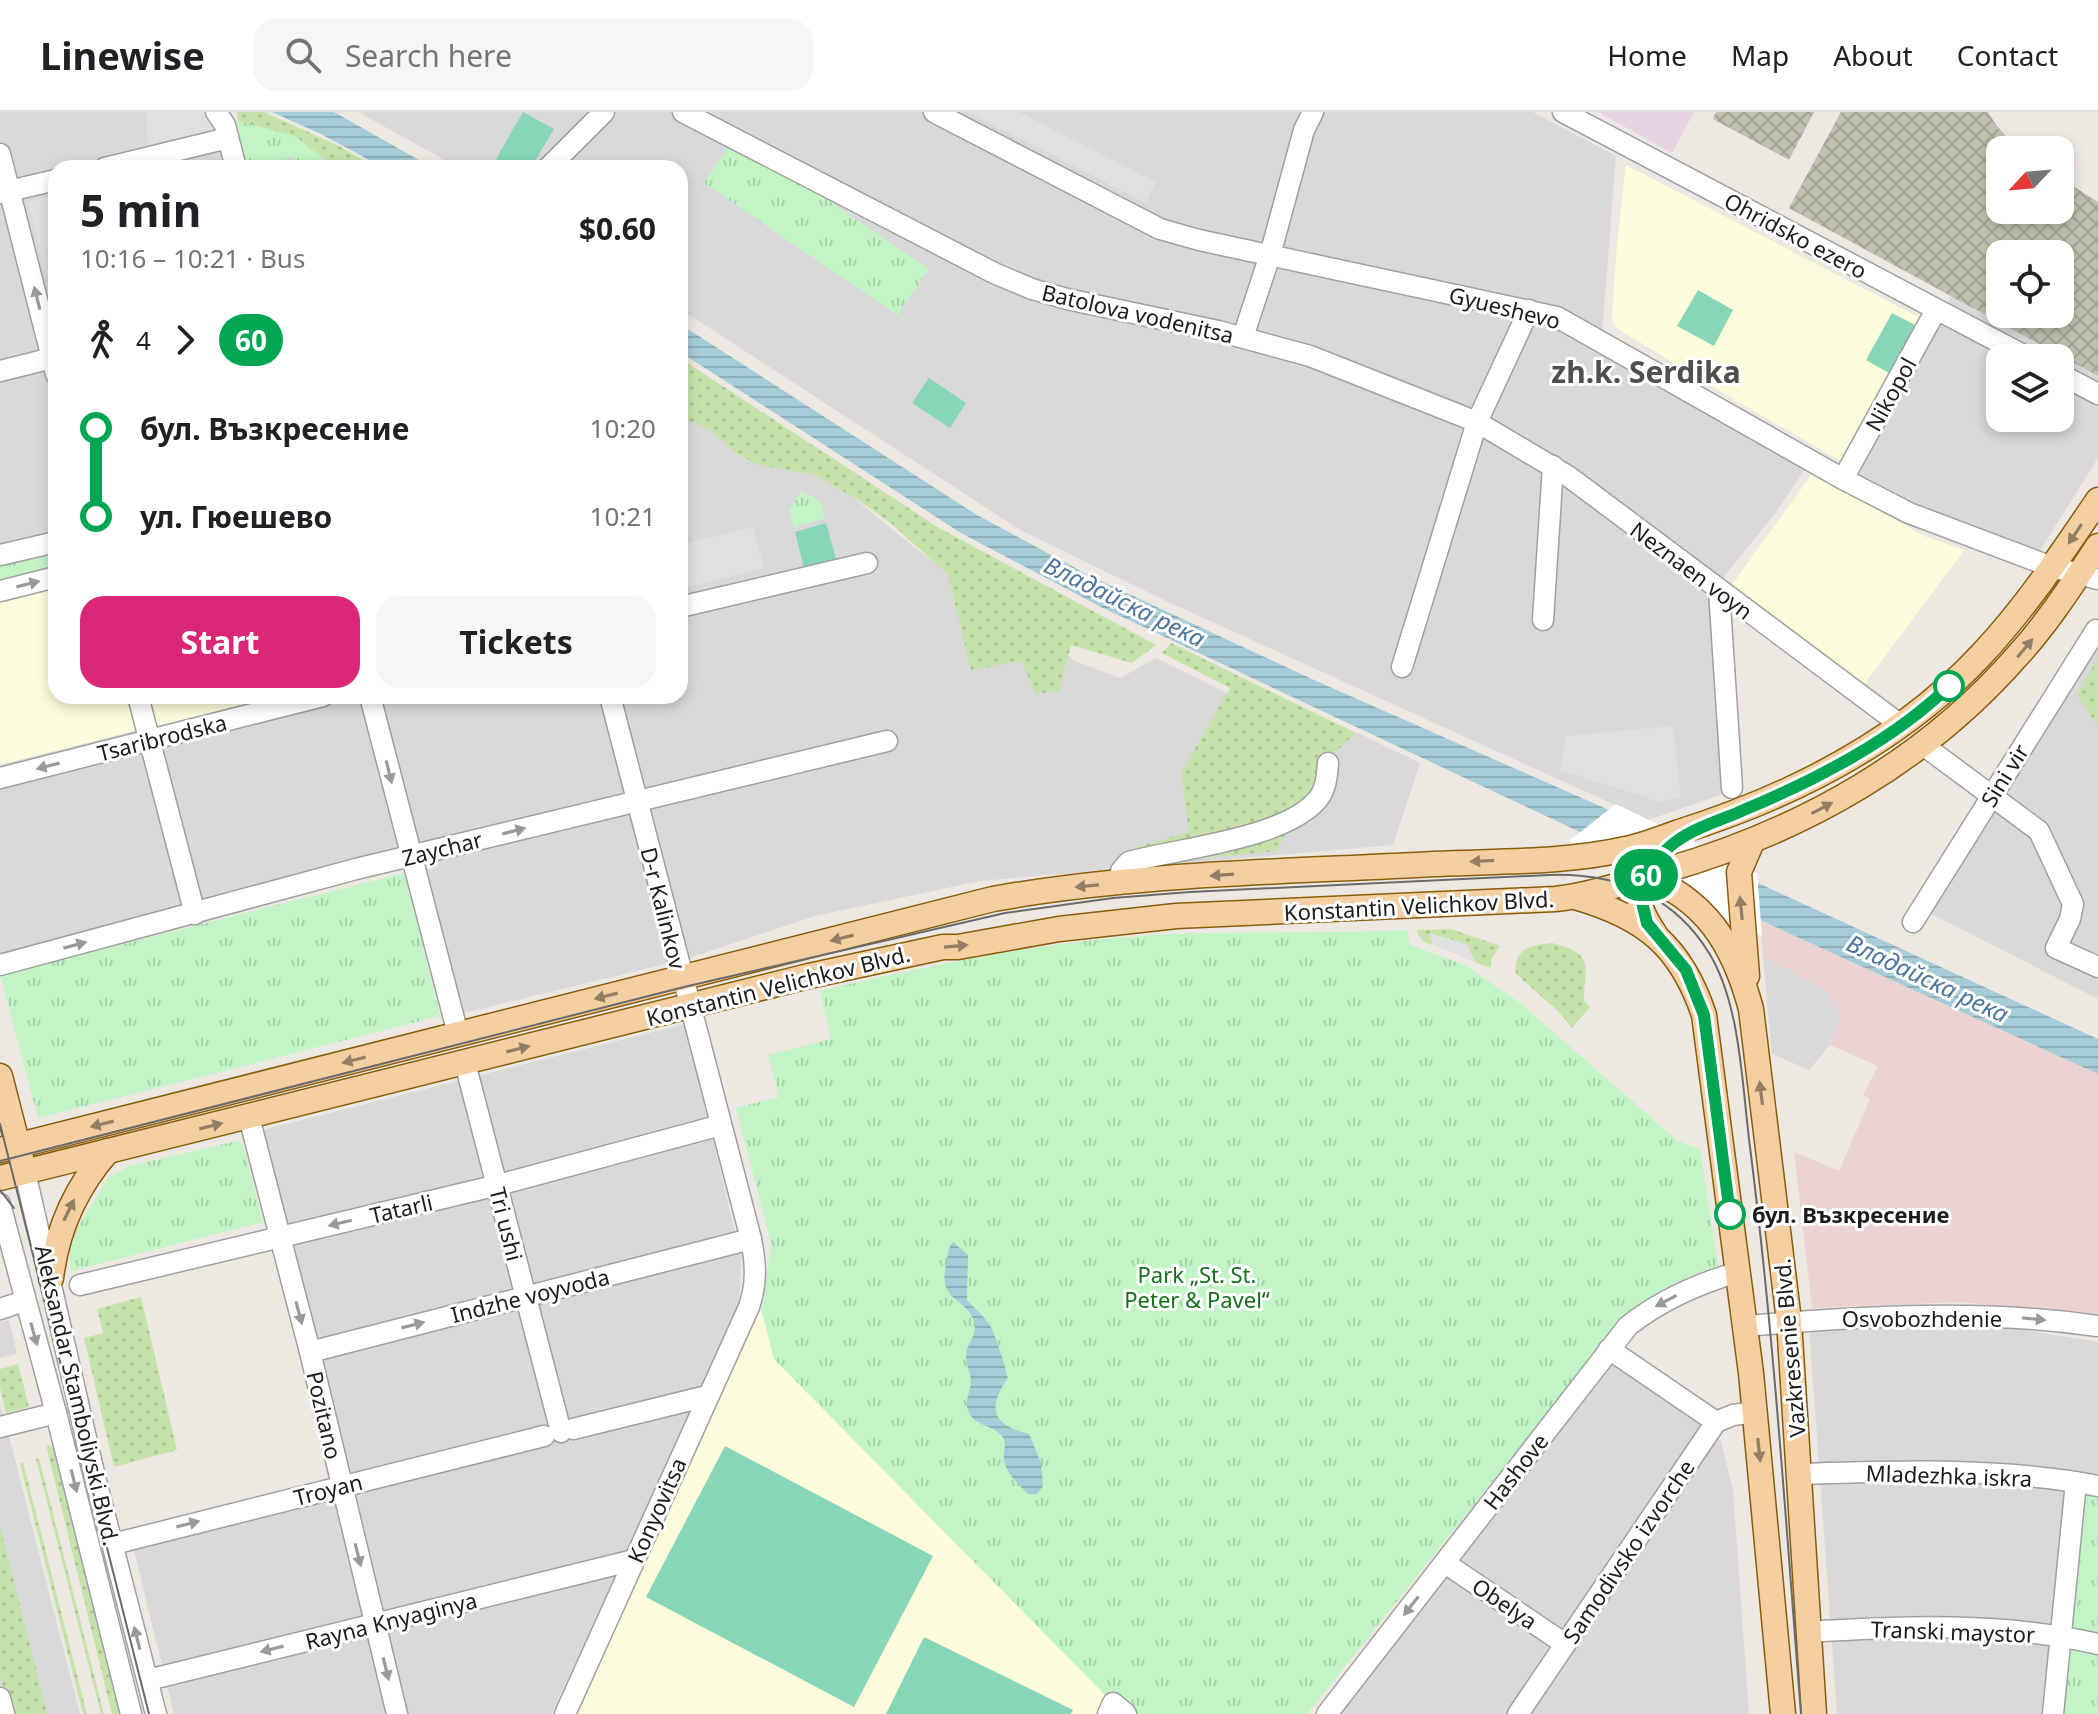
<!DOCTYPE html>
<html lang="en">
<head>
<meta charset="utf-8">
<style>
	:root { --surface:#fff; --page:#f6f6f6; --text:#202124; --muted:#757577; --line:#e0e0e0; --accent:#db2777 }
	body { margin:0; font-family:"Noto Sans",sans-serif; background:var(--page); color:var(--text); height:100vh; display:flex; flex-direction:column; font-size:30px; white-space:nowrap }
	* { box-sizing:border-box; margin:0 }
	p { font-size:26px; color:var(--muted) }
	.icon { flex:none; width:44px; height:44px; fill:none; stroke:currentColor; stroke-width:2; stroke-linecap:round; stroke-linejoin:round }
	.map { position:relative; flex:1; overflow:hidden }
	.panel { position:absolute; left:48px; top:48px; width:640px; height:544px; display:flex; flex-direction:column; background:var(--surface); border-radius:24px; box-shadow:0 4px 12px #0003 }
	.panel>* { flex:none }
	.badge { padding:0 16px; border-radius:26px; font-size:28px; line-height:52px }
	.needle { width:52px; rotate:244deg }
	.fabs { position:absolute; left:1986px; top:24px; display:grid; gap:16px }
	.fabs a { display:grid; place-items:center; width:88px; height:88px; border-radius:16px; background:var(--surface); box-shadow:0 4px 12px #0003; font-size:40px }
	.map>.badge { position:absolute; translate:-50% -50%; box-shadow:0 0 0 4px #fff }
	.legs { display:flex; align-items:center; gap:12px; height:88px; padding:0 32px; font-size:26px }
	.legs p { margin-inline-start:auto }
	.head { display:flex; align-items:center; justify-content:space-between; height:136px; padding:0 32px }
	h1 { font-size:44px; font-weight:700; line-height:60px }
	.button { display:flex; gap:16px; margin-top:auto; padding:16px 32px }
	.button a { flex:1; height:92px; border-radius:24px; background:var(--accent); color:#fff; font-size:32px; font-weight:700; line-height:92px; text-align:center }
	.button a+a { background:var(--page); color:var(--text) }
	ul { padding:0 32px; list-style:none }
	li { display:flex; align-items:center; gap:28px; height:88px; font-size:30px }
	li i { display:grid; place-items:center; width:12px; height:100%; margin:0 10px; background:currentColor }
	li i::after { content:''; width:20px; height:20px; margin:-10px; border:6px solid; border-radius:50%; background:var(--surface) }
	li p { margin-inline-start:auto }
	li:first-child i { background:linear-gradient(#0000 50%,currentColor 0) }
	li:last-child i { background:linear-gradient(currentColor 50%,#0000 0) }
	header { display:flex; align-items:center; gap:48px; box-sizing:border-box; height:112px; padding:0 40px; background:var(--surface); border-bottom:2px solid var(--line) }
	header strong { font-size:38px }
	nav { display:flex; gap:44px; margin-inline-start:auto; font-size:28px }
	.search { width:560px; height:72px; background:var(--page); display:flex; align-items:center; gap:20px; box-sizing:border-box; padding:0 28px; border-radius:24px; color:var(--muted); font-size:30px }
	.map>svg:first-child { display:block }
</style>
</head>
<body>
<header>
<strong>Linewise</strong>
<div class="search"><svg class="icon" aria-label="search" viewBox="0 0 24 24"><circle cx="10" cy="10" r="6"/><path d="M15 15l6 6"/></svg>Search here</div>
<nav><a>Home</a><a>Map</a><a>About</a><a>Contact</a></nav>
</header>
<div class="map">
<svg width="2098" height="1602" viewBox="0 0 2098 1602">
	<defs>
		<pattern id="construction-cross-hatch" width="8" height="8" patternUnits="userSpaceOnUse" patternTransform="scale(2)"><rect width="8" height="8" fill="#c0c0af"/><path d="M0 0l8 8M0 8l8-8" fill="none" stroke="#a4a496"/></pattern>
		<pattern id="grass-dots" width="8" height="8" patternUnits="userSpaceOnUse" patternTransform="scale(2)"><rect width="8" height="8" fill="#c7e3ac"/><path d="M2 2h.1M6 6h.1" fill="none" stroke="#aac293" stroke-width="1.8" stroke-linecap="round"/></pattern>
		<pattern id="park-tufts" width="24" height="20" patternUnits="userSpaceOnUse" patternTransform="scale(2)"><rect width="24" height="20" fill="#c2f4c6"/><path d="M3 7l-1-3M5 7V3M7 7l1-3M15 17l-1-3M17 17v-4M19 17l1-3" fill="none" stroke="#a6d1aa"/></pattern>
		<pattern id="water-rules" width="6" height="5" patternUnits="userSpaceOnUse" patternTransform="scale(2)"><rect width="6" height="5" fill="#a6ccd7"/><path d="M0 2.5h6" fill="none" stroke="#8eafb8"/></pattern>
	</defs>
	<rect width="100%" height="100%" fill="#ede9e2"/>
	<g fill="#dad9d9" fill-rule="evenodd">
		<path d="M0 0H202L296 23 353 56H56V584H680V278L813 352 915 436 968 475 1053 530 1075 549 1120 566 1156 546 1269 602 1321 634 1358 621 1420 651 1393 733 980 769 815 804 686 847 456 903 414 735 0 843Z"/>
		<path d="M358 0H1533L1616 44 1601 236 1808 353 1774 403 1721 468 1729 680 1648 708 1166 489 1022 419 680 197V56H459Z"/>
		<path d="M1841 0H1988L1996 13 2018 38H2000V98H2060V66L2098 90V346L2039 440 1946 407 1857 362 1951 184 1789 96ZM2000 142H2060V202H2000ZM2000 246H2060V306H2000Z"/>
		<path d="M2098 527V887L1926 799Z"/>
		<path d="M1763 845 1825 878 1839 898 1837 917 1830 933 1809 958 1772 942Z"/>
		<path d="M685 912 741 1145 739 1198 551 1602H174L132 1431 347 1379 258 1019Z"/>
		<path d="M9 1208 17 1242 0 1246V1210Z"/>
		<path d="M1988 1212 2098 1230V1602H1837L1809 1215Z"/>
		<path d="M1611 1248 1721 1329 1733 1378 1749 1602H1332Z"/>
		<path d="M0 1292 11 1332 80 1602H0Z"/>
	</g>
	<path fill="#ecd3d3" d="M1760 808 2098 962V1208L1963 1190 1812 1196 1794 1040 1839 1059 1870 987 1863 983 1878 954 1830 933 1837 917 1839 898 1825 878 1763 845Z"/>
	<path fill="#e5d5e2" d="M1598 0H1694L1672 41Z"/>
	<g fill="#fcfcdc">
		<path d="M1626 53 1922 207 1844 351 1735 288 1618 217 1613 211 1612 205 1617 133Z"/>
		<path d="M1812 362 1924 424 1964 438 1863 574 1731 474Z"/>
		<path d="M56 476V584H133L142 617 0 653V490Z"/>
		<path d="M150 584H277L157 614Z"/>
		<path d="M749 1195 762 1200 774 1247 1113 1591 1108 1602H565Z"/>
	</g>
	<g fill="url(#construction-cross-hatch)" fill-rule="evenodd">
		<path d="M1716 0H1814L1789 48 1713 7Z"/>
		<path d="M1841 0H1988L1996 13 2018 38H2000V98H2060V66L2098 90V264L1789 96ZM2060 142V202H2000V142Z"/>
	</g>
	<g fill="url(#grass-dots)">
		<path d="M237 0H264L339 34 377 56H336L322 44 278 23 238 12Z"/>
		<path d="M680 246 939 416 1156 533 1132 551 1071 533 1059 579 1035 582 1022 549 971 558 948 463 892 412 858 388 815 363 759 353 736 341 710 318 680 304Z"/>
		<path d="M1171 531 1356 621 1335 640 1322 691 1290 712 1277 739 1127 754 1126 738 1189 720 1181 661 1230 576 1162 541Z"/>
		<path d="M2098 546V613H2097L2077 583Z"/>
		<path d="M1451 817 1500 834 1492 846 1490 856 1475 850 1467 832 1430 822 1433 833 1424 830 1417 821V818Z"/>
		<path d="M1552 831C1595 842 1585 852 1584 888L1590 895 1572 916 1558 899 1516 862C1513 837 1530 833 1552 831Z"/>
		<path d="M141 1185 177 1338 114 1355 84 1226 103 1221 97 1197Z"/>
		<path d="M18 1252 29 1295 6 1301 0 1276V1257Z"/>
		<path d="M46 1333 51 1334 56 1340 121 1602H112Z"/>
		<path d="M39 1346 104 1602H101L36 1347Z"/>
		<path d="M23 1350 87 1602H83L20 1351Z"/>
		<path d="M0 1415 47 1602H10L0 1563Z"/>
	</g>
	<g fill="url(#park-tufts)">
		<path d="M231 7 295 24 335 56H296L292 45 267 52V56H244Z"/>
		<path d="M729 35 809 75 929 157 897 203 704 71Z"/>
		<path d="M801 379 821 390 825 406 794 415 789 398Z"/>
		<path d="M56 430V465L0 479V443Z"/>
		<path d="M404 761 440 904 38 1006 0 863Z"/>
		<path d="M1407 818 1410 833 1465 853 1520 891 1678 1029 1700 1037 1718 1154C1683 1165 1649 1182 1622 1207L1307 1602H1136L1114 1584 1113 1591 774 1247 762 1200 771 1131 736 996 779 985 768 943 831 927 820 879C936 852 1055 827 1175 822 1253 819 1330 822 1407 818Z"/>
		<path d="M237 1029 243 1033 263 1110 71 1159 70 1140 77 1117 108 1066 129 1054Z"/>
		<path d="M2076 1370 2098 1374V1532L2061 1524Z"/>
		<path d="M2063 1526 2098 1534V1602H2055Z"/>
	</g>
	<g fill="#86d6b7">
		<path d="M523 0 554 17 531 56H512L496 47Z"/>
		<path d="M1698 178 1733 198 1714 234 1677 214Z"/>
		<path d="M1892 201 1915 213 1889 261 1866 248Z"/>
		<path d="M929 266 966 291 950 316 912 291Z"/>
		<path d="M826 411 836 447 804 456 795 420Z"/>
		<path d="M725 1334 933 1444 854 1595 646 1485Z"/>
		<path d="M924 1525 1073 1598 1071 1602H886Z"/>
	</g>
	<g fill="#e0e0e0">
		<path d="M146 0H208L218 17 148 34Z"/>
		<path d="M969 0H1019L1156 70 1146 91Z"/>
		<path d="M56 83V164L47 167 28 90Z"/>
		<path d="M753 414 764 456 680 477V433Z"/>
		<path d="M1673 614 1681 684 1660 690 1560 658 1566 624Z"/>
		<path d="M1429 821 1467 832 1475 850 1434 833Z"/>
	</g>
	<g fill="url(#water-rules)">
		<path d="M272 0H334L433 56H384L321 22Z"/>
		<path d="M680 212 977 403 1092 465 1314 568 1609 698 1758 771 2098 927V962L1760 808 1580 720 1101 495 961 421 680 240Z"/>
		<path d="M953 1130 968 1143 967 1188C974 1196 983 1203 989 1212 994 1218 1006 1257 1008 1266 986 1297 993 1313 1029 1322L1041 1351 1043 1374 1037 1382H1028C1019 1373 1005 1360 1004 1347 1003 1339 1008 1330 1001 1323 991 1312 973 1314 968 1298 964 1289 971 1279 971 1268 970 1260 966 1252 966 1244 966 1231 979 1223 974 1209 964 1183 938 1190 946 1153 948 1144 947 1137 953 1130Z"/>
	</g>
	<path fill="#fff" d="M1616 692 1757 761 1762 824 1569 729Z"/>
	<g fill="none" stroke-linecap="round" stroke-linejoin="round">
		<defs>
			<g id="minor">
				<path d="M216 0 225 13 236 56"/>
				<path d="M683 0 994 161 1032 177 1067 187 1218 219 1310 244 1477 310 1568 364 1902 614"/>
				<path d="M934 0 1160 117 1199 128 1557 205 1843 367 1909 401 2052 455 2098 467"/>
				<path d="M1563 0 2029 246"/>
				<path d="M0 42 56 262"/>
				<path d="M105 56 228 26"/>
				<path d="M548 56 604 0"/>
				<path d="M0 81 56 68"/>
				<path d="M1243 225 1270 143 1304 18 1313 0"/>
				<path d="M0 259 56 245"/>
				<path d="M2060 262 2098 282"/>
				<path d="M1843 367 1936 198"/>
				<path d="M0 443 56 430"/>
				<path d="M1719 478 1732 676"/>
				<path d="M0 479 56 465"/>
				<path d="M680 495 867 451"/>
				<path d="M1543 508 1553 354"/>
				<path d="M1402 555 1477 310 1529 198"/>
				<path d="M138 584 195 802"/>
				<path d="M370 584 458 922"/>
				<path d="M1923 633 2039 719 2073 792 2070 807 2056 836 2098 855"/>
				<path d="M0 666 323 584"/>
				<path d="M1121 771V759L1129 750C1179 736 1285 727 1318 687 1326 677 1327 664 1328 651"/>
				<path d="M1913 810 2096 518"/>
				<path d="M0 853 356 757 887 629"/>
				<path d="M465 951 561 1320"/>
				<path d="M249 1005 310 1240 397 1602"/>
				<path d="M25 1060 95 1365 156 1602"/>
				<path d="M0 1092 56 1301 131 1602"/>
				<path d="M80 1173 498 1073 721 1013"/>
				<path d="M0 1197 24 1189"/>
				<path d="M1745 1214C1863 1204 1980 1197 2098 1214"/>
				<path d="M1609 1237 1716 1310"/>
				<path d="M310 1240 751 1127"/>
				<path d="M0 1315 56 1301"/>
				<path d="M573 1317 707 1284"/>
				<path d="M1799 1362C1899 1359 2000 1355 2098 1374"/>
				<path d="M113 1432 544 1324"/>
				<path d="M1445 1451 1565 1532"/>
				<path d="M1808 1520C1905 1514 2002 1510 2098 1532"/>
				<path d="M148 1568 634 1448"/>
				<path d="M0 1586 4 1602"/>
				<path d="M565 1602 749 1195C757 1171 756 1152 751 1127L610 584"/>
				<path d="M1108 1602 1113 1591 1126 1602"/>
				<path d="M1327 1602 1628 1214C1661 1188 1697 1172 1738 1160"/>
				<path d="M1518 1602 1716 1310 1733 1303 1755 1300"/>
				<path d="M2053 1602 2076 1370"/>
			</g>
			<g id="major">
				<path d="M1650 754C1635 783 1636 794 1655 822"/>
				<path d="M1640 763C1705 785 1734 833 1751 897L1789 1209 1814 1602"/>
				<path d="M1575 785C1645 805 1681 834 1704 903L1751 1261 1783 1602"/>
				<path d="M1747 864 1739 760 1752 730"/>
				<path d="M0 964 21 1046"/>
				<path d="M0 1038 993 787C1137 761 1287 760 1434 752 1497 749 1564 751 1626 737 1644 733 1662 726 1679 720 1793 684 1900 630 1982 542 2026 495 2062 441 2098 388"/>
				<path d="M0 1066 809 864 943 835H958L1059 817 1176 804 1555 787C1594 783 1629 769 1666 758 1802 719 1926 649 2019 542 2049 509 2073 471 2098 434"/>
				<path d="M51 1166C57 1118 75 1076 108 1039"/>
			</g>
		</defs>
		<use href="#minor" stroke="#a0a0a0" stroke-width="23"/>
		<use href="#major" stroke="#885e0c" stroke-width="27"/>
		<use href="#minor" stroke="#fff" stroke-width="20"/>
		<use href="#major" stroke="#f3cfa1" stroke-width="24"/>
		<g stroke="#6a6a6a" stroke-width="2">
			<path d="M0 1012 149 1602"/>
			<path d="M0 1049 684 875 1005 801 1113 786 1190 780 1549 763C1615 761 1672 781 1709 841 1741 893 1742 975 1750 1035 1774 1224 1786 1412 1801 1602"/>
			<path d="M0 1078 14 1096"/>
		</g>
	</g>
	<defs><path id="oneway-solid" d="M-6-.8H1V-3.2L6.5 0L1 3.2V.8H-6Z" transform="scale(2)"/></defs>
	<g fill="#999">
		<use href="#oneway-solid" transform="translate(37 186) rotate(-104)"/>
		<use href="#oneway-solid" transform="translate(28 472) rotate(-14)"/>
		<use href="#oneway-solid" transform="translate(48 654) rotate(166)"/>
		<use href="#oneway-solid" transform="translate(389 660) rotate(76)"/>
		<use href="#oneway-solid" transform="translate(514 719) rotate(-14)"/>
		<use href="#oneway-solid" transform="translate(75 833) rotate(-15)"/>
		<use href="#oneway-solid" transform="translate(340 1111) rotate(167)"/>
		<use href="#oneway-solid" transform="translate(1666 1189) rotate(152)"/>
		<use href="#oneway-solid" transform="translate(299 1201) rotate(75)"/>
		<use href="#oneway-solid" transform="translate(2034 1207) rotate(5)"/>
		<use href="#oneway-solid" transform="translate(413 1213) rotate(-14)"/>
		<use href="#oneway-solid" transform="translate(34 1222) rotate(74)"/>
		<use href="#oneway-solid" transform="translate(74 1369) rotate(76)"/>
		<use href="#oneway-solid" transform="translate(188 1412) rotate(-14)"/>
		<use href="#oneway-solid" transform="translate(358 1443) rotate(76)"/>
		<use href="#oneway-solid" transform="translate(1411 1494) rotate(128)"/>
		<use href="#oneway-solid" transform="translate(137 1526) rotate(-104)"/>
		<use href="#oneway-solid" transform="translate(272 1537) rotate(166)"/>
		<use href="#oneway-solid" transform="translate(386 1557) rotate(76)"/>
	</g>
	<g fill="#927e65">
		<use href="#oneway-solid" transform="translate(2075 422) rotate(124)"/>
		<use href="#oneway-solid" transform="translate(2025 536) rotate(-50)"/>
		<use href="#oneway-solid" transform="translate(1822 696) rotate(-28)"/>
		<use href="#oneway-solid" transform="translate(1482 749) rotate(177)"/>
		<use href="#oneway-solid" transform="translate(1222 763) rotate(176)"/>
		<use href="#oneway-solid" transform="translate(1087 774) rotate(175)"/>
		<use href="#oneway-solid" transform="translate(1741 796) rotate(-96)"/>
		<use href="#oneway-solid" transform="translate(842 826) rotate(166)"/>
		<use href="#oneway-solid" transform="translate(956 834) rotate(-5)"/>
		<use href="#oneway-solid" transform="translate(606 884) rotate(166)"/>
		<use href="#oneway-solid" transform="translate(518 937) rotate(-14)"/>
		<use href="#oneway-solid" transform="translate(354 948) rotate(166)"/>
		<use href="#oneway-solid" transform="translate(1761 981) rotate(-97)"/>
		<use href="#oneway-solid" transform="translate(102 1012) rotate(166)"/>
		<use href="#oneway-solid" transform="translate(211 1014) rotate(-14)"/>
		<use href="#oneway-solid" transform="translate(69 1098) rotate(-64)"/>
		<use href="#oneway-solid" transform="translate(1759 1338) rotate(84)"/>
	</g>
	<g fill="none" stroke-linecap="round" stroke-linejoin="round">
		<defs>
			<path id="line-1" d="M1730 1102 1704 903 1686 858 1647 811 1639 778C1663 727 1689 720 1737 701 1767 688 1798 675 1827 659 1871 636 1913 609 1949 574"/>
		</defs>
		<use href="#line-1" stroke="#fff" stroke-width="18"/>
		<use href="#line-1" stroke="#00a651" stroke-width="12"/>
	</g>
	<g fill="#fff" stroke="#00a651" stroke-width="4">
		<circle cx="1949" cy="574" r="14"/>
		<circle cx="1730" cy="1102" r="14"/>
	</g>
	<g text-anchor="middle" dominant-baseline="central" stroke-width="6" stroke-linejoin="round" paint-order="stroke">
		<g font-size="22" fill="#1c1c1c" stroke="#fff">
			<text transform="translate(1796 123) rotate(28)">Ohridsko ezero</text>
			<text transform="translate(1505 195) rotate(14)">Gyueshevo</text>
			<text transform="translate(1138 201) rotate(13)">Batolova vodenitsa</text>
			<text transform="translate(1890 282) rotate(-61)">Nikopol</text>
			<text transform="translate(1692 458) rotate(37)">Neznaen voyn</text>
			<text transform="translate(162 625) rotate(-14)">Tsaribrodska</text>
			<text transform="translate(2004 663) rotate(-58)">Sini vir</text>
			<text transform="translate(442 736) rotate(-14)">Zaychar</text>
			<text transform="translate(1419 793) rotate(-3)">Konstantin Velichkov Blvd.</text>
			<text transform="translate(664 796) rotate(76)">D-r Kalinkov</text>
			<text transform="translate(778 873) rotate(-14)">Konstantin Velichkov Blvd.</text>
			<text transform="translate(401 1096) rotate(-13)">Tatarli</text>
			<text transform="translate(507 1112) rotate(76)">Tri ushi</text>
			<text transform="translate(530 1183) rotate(-14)">Indzhe voyvoda</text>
			<text x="1922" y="1206">Osvobozhdenie</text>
			<text transform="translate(1789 1236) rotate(-95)">Vazkresenie Blvd.</text>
			<text transform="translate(78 1283) rotate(77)">Aleksandar Stamboliyski Blvd.</text>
			<text transform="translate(325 1303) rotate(77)">Pozitano</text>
			<text transform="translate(1515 1359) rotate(-52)">Hashove</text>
			<text transform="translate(1949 1363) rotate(2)">Mladezhka iskra</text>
			<text transform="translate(328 1377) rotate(-14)">Troyan</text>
			<text transform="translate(656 1398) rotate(-66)">Konyovitsa</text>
			<text transform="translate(1628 1439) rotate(-56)">Samodivsko izvorche</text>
			<text transform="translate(1505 1491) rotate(34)">Obelya</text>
			<text transform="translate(391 1508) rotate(-14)">Rayna Knyaginya</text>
			<text transform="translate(1953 1519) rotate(2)">Transki maystor</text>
		</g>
		<g font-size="22" font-weight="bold" fill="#1c1c1c" stroke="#fff" text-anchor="start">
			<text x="1752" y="1102">бул. Възкресение</text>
		</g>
		<g font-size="22" fill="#14701b" stroke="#fff">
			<text x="1197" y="1162">Park „St. St.<tspan x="1197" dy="25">Peter &amp; Pavel“</tspan></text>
		</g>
		<g font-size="24" font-style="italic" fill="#4e769c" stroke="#fff">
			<text transform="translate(1125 489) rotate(26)">Владайска река</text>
			<text transform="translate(1928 866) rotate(25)">Владайска река</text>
		</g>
		<g font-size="30" font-weight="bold" fill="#4f4f4f" stroke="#fff">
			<text x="1646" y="259">zh.k. Serdika</text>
		</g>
	</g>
</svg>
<div class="fabs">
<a><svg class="needle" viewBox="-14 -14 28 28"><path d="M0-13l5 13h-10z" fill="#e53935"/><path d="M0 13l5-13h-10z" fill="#757577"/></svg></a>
<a><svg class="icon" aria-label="locate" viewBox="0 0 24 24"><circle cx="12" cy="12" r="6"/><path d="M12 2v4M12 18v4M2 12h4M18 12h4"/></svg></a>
<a><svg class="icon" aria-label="layers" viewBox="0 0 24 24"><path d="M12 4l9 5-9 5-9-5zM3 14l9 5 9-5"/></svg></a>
</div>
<b class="badge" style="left:1646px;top:763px;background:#00a651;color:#fff">60</b>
<section class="panel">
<div class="head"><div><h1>5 min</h1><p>10:16 – 10:21 · Bus</p></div><b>$0.60</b></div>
<div class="legs"><svg class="icon" aria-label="walk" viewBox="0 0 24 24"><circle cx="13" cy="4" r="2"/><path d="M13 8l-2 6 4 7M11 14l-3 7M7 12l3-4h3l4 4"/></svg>4<svg class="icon" aria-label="forward" viewBox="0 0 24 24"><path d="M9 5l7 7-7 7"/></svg><b class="badge" style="background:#00a651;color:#fff">60</b></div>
<ul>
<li><i style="color:#00a651"></i><b>бул. Възкресение</b><p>10:20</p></li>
<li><i style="color:#00a651"></i><b>ул. Гюешево</b><p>10:21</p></li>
</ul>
<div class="button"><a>Start</a><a>Tickets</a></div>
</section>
</div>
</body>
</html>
